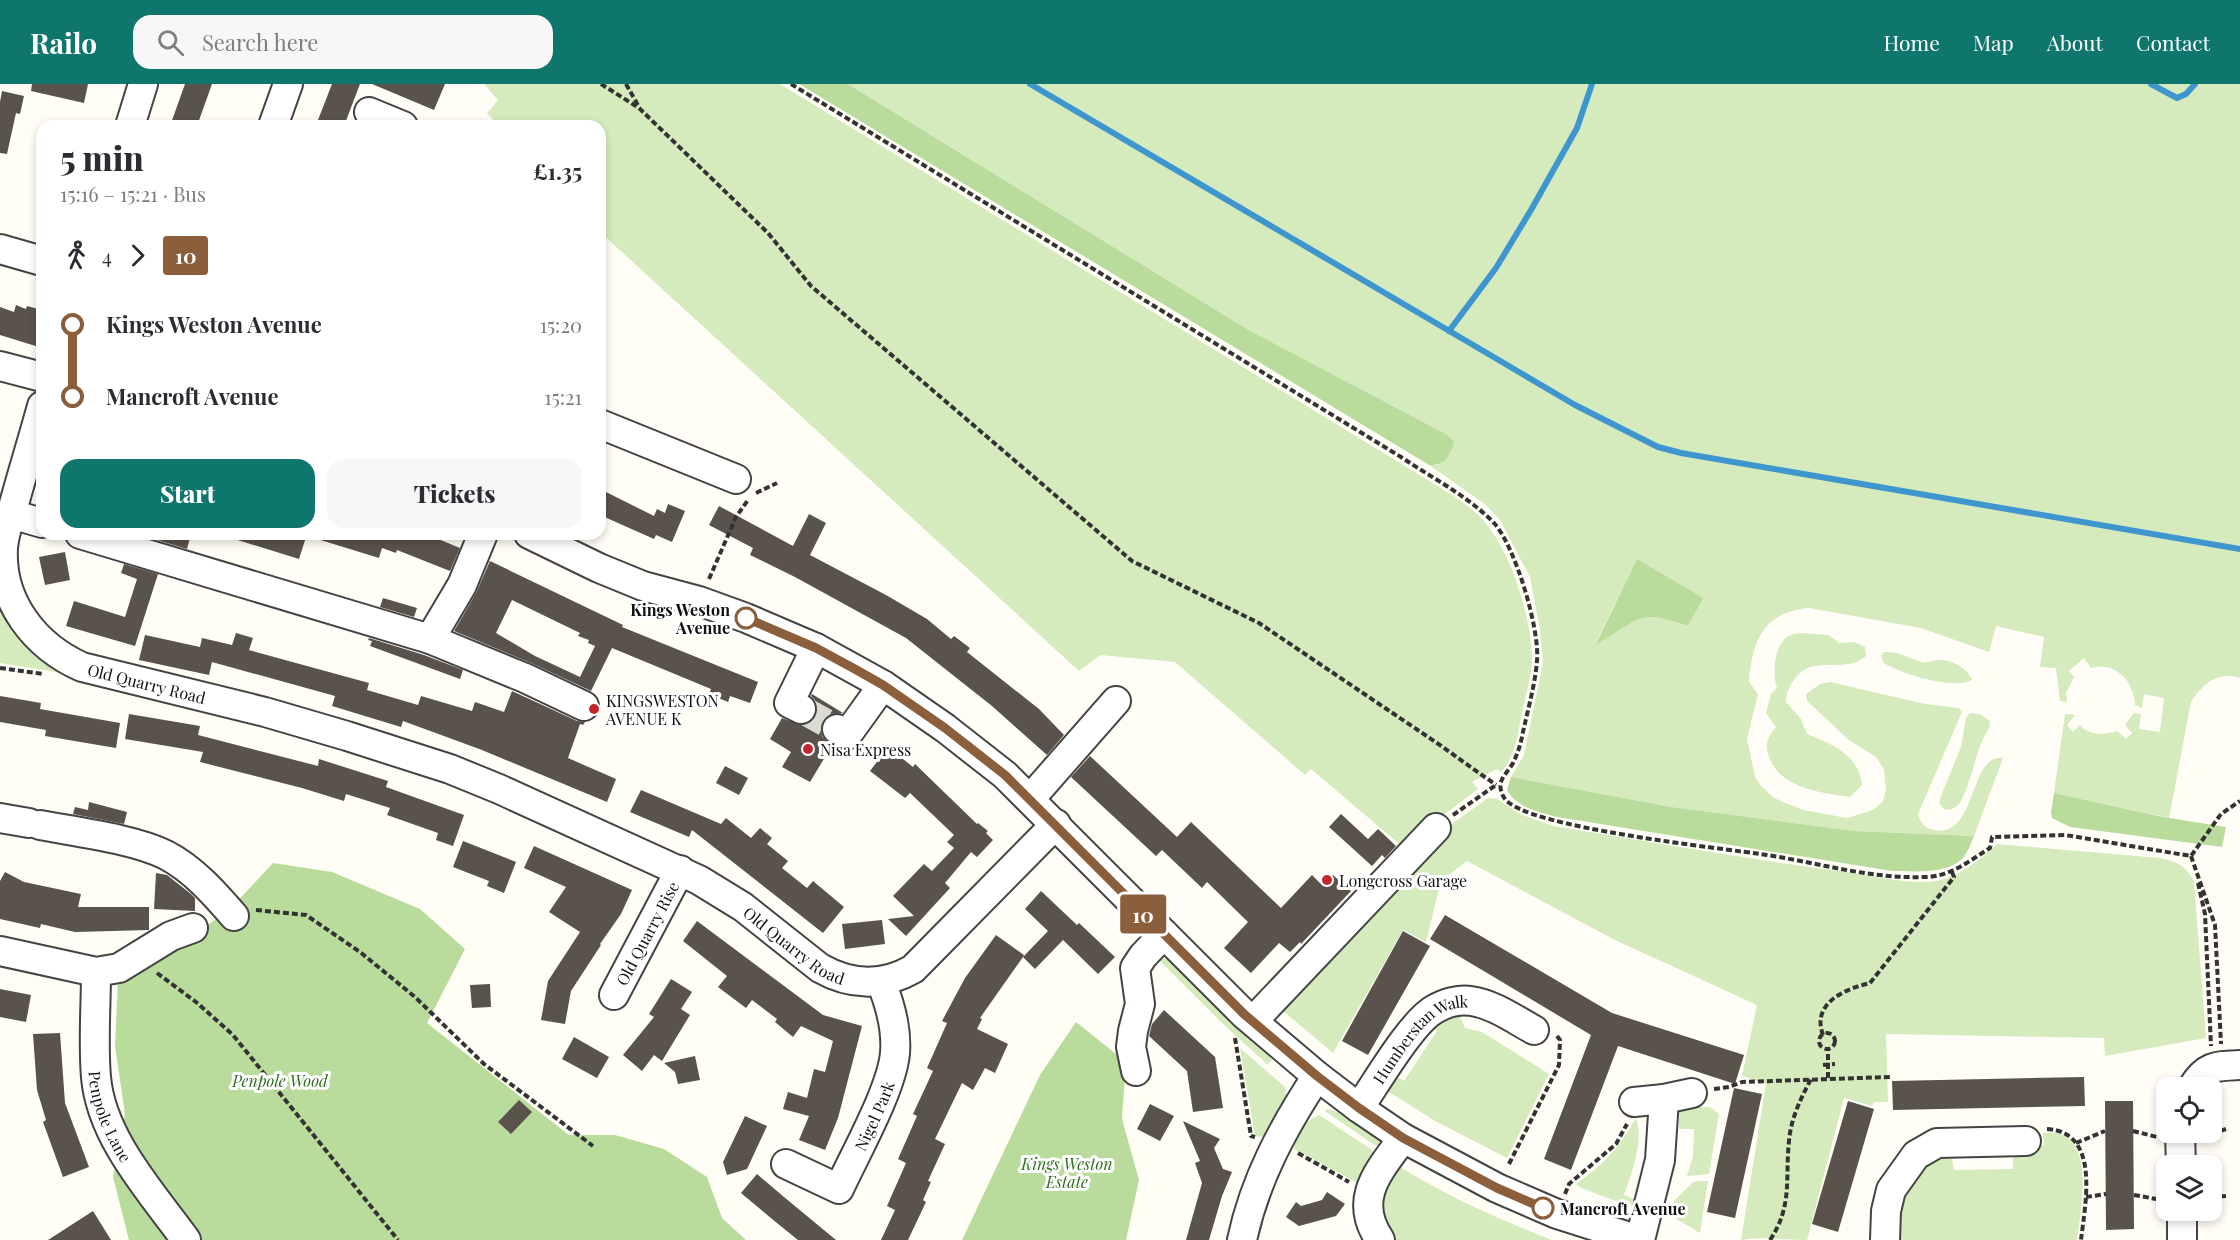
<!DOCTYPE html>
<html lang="en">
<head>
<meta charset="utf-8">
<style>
	:root { --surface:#fff; --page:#f7f7f7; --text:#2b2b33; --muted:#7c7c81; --accent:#0f766e }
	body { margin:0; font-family:"Playfair Display",serif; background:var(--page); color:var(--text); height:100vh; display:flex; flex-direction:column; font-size:22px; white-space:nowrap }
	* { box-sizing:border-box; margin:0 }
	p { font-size:20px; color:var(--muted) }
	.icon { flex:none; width:33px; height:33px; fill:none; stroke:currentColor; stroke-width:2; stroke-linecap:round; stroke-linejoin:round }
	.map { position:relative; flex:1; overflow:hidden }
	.drawer { position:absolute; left:36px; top:36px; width:570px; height:420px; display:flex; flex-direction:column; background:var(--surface); border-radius:18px; box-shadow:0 3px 9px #0003 }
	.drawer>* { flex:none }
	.badge { padding:0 12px; border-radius:4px; font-size:21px; line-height:39px }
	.buttons { position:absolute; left:2156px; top:993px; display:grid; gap:12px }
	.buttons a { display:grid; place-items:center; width:66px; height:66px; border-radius:12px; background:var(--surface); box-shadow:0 3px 9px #0003; font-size:30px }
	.map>.badge { position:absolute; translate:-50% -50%; box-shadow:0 0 0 3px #fff }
	.legs { display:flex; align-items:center; gap:9px; height:66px; padding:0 24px; font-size:20px }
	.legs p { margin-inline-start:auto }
	.head { display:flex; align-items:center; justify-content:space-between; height:102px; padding:0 24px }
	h1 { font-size:33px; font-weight:800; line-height:45px }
	.button { display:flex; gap:12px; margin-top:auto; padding:12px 24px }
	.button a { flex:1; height:69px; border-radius:18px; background:var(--accent); color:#fff; font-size:24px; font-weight:800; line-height:69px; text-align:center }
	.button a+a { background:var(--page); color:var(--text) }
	ul { padding:0 24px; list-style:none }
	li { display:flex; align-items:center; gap:21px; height:72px; font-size:22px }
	li i { display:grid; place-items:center; width:9px; height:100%; margin:0 8px; background:currentColor }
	li i::after { content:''; width:15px; height:15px; margin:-8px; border:4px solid; border-radius:50%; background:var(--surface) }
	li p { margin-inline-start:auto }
	li:first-child i { background:linear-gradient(#0000 50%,currentColor 0) }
	li:last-child i { background:linear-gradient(currentColor 50%,#0000 0) }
	header { display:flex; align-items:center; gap:36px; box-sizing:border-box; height:84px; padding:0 30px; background:var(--accent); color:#fff }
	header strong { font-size:28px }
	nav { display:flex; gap:33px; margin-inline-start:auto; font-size:21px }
	.search { width:420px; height:54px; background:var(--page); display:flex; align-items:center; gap:15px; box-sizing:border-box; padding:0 21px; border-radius:18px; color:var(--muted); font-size:22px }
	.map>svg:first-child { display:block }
</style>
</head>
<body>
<header>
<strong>Railo</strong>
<div class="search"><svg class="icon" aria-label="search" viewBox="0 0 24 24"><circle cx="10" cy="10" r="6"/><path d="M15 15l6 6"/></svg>Search here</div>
<nav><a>Home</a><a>Map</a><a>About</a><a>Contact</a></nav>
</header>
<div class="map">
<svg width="2240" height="1156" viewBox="0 0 2240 1156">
	<rect width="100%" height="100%" fill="#fffdf5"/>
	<g fill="#d5ebbd" fill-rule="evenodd">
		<path d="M484 0H780L1454 412C1463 419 1474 426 1482 435 1511 466 1531 532 1532 574 1532 592 1526 611 1522 628 1518 649 1516 672 1501 688L1497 685 1472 698 1478 705 1441 733 1404 764 1311 685 1305 691 1175 578 1100 571 1079 587 600 148V42H499L487 29 498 16Z"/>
		<path d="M848 0H2240V594C2217 587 2203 600 2191 618L2169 734 2054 709 2065 630 2075 631 2067 641 2073 648 2080 641C2089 652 2104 651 2117 647L2126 655 2132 649 2125 641 2134 629 2141 630 2139 645 2160 648 2164 614 2144 610 2142 624 2135 621C2134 598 2117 577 2091 584L2084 574 2069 587 2074 593 2066 609 2067 618 2060 617 2056 584 2040 583 2044 553 1996 542 1989 568 1921 544 1809 524C1764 528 1752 556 1749 598L1758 610 1747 655 1755 693 1761 702 1774 714 1803 726 1847 734 1873 726 1883 717 1886 706 1884 685 1876 673 1849 656 1807 617 1806 610 1820 600 1830 598 1925 620 1959 624 1962 628 1918 730C1921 739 1924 744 1934 746 1978 754 1968 670 2003 674L1974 752 1855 747 1672 723 1511 693 1524 671 1543 579 1540 546 1530 493 1500 436 1485 420 1429 381H1438L1446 350 1247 245ZM1637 475 1688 542C1677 539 1663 533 1651 533 1632 533 1614 552 1596 559Z"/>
		<path d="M0 505 36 565 63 589 0 579Z"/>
		<path d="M1801 549 1829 551 1839 559 1854 558 1865 563 1866 572C1842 592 1813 568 1794 596 1789 603 1786 609 1786 618L1801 635 1807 650C1832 660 1859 671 1862 701L1850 713C1821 709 1780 704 1769 673 1765 659 1767 654 1776 643L1766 629 1771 610 1777 604C1772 590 1774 557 1791 551 1794 549 1798 550 1801 549Z"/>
		<path d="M1884 568C1899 567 1908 574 1922 578 1929 579 1934 576 1941 576 1953 576 1967 584 1972 596 1952 606 1902 590 1884 579L1881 572Z"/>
		<path d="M1970 629 1980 630 1990 637C1990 644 1987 648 1983 655 1975 672 1969 705 1960 718 1956 724 1951 727 1944 725L1939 719 1941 712 1961 663 1966 634Z"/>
		<path d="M1488 714 1497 715 1520 730 1553 742C1648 757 1744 775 1840 787 1867 791 1910 801 1935 797 1958 794 1981 775 1997 760L2160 774C2179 779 2184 780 2194 797L2206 954 2105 972 2104 954 1886 950 1888 1018H1874L1872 1022 1844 1014 1807 1156C1784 1156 1763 1152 1741 1156L1766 1000 1742 992 1757 921 1615 856 1467 777 1441 797 1426 858 1403 846 1333 969 1276 921 1439 749Z"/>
		<path d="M1158 872 1169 876 1227 935 1271 974 1272 977 1267 980 1224 941 1157 874Z"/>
		<path d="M1451 928 1460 933 1465 944 1482 948 1549 990 1507 1074 1437 1038 1381 1003 1391 989 1404 997 1437 947 1426 939Z"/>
		<path d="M1240 964 1285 1003 1287 1013 1263 1053 1255 1052Z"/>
		<path d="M1687 1023H1710L1719 1030 1709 1090 1687 1092 1693 1072 1694 1045H1679V1028Z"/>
		<path d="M1327 1025C1341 1026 1380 1051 1383 1064L1373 1060 1325 1027Z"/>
		<path d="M1319 1031 1371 1065 1374 1070 1365 1103 1293 1064C1299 1052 1305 1035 1319 1031Z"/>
		<path d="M1636 1034C1644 1058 1632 1088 1624 1111L1637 1116 1634 1124 1581 1104 1576 1100C1602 1082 1621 1062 1636 1034Z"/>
		<path d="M2043 1049C2049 1049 2057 1048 2062 1051 2094 1063 2080 1130 2077 1156H1894L1895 1119 1916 1084 1950 1066 1954 1086 2013 1085V1066L2044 1061Z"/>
		<path d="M1391 1077C1441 1110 1496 1134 1552 1156H1388L1374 1113Z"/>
		<path d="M1698 1097H1708L1700 1149 1670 1131V1121L1693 1098Z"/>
	</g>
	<g fill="#b9dc9c">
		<path d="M799 0H848L1247 245 1446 350 1454 358C1449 373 1446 381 1429 381Z"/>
		<path d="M1637 475 1703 514 1688 542C1677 539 1663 533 1651 533 1632 533 1614 552 1596 560Z"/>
		<path d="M1511 693 1672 723 1855 747 1974 752C1971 759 1968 768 1963 774 1946 791 1913 787 1892 787L1557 733C1539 728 1517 724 1507 706Z"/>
		<path d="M2054 709 2163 733 2226 743 2222 763 2070 743 2052 734 2051 729Z"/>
		<path d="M273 779 332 788 420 825 465 865 427 939 569 1051H615L664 1065 707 1093 722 1134 746 1156H129L113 1093 125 1030 115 962 118 895 181 861 232 823Z"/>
		<path d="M1076 938 1126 978 1122 1035 1139 1096 1126 1156H962L1040 991Z"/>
	</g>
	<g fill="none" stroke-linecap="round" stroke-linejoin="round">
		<g stroke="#3f96cf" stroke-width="6">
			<path d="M1030 0 1575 321 1658 363 1681 369 2240 465"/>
			<path d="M2151 0 2177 14 2186 10 2195 0"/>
			<path d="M1449 247 1496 184 1531 126 1577 44 1592 0"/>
		</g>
	</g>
	<g fill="#5a524d" fill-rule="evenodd">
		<path d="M32 0H88L84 19 31 7Z"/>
		<path d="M185 0H212L197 42H170Z"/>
		<path d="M332 0H360L344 42H334L318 36Z"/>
		<path d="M372 0H445L434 26Z"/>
		<path d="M2 7 24 12 20 30 16 29 7 70 0 69V18Z"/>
		<path d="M16 221 26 225 27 222 42 226V264L0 251V223L14 228Z"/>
		<path d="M600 405 654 432 657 425 665 429 668 420 685 427 672 458 656 451 654 455 600 431Z"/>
		<path d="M719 422 793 462 809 430 826 439 810 471 886 511 927 535 951 555 954 552 970 564 967 568 1039 625 1064 651 1047 671 992 622 906 554 795 493 750 471 753 464 709 441Z"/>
		<path d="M137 450H191L187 465Z"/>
		<path d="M232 450H307L299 475 231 454Z"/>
		<path d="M315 450H426L460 464 450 487 397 466 396 469 382 464 379 474 314 454Z"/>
		<path d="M65 468 70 496 45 501 39 473Z"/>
		<path d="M490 477 623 541 622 543 758 598 750 619 730 612 728 618 709 610 711 605 612 564 591 607 531 579 454 547 476 509ZM512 516 580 549 578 552 589 556 588 559 595 562 580 593 535 572 496 549Z"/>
		<path d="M124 480 158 490 135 562 66 542 74 517 125 533 137 495 121 489Z"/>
		<path d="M383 514 417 524 414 533 380 523Z"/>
		<path d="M236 549 253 554 249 566 369 599 367 606 418 621 421 612 472 627 475 618 504 628 512 607 577 637 585 638 583 641 580 640 568 674 616 695 607 718 482 666 403 637 401 643 332 622 335 612 212 578 209 591 139 576 145 551 200 563 202 554 232 561Z"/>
		<path d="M369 554 424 571 463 586 460 595 370 562 372 557 368 556Z"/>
		<path d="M812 610 843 629 830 630 823 637 821 644 822 652 831 663 810 698 782 683 791 668 770 655 782 634 801 641 811 638 816 632 817 625 815 616 811 612Z"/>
		<path d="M0 612 41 619 40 625 120 639 116 664 45 652 46 646 0 638Z"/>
		<path d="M129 630 200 642 198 651 318 682 319 675 388 697 386 703 464 731 453 762 436 756 438 749 387 731 390 724 346 710 344 717 302 704 200 678 203 668 125 655Z"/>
		<path d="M888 663 913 683 915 680 977 740 978 739 988 747 986 749 993 756 977 773 971 768 945 799 950 804 906 852 888 835 914 832 893 812 924 780 932 787 954 764 947 758 954 751 910 709 905 714 870 687Z"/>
		<path d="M1090 672 1177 753 1191 738 1281 824 1312 791 1323 802 1333 791 1351 807 1301 860 1300 858 1290 868 1279 859 1251 889 1224 864 1248 838 1207 798 1202 804 1162 766 1156 772 1071 693Z"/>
		<path d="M725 682 748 694 739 711 716 699Z"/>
		<path d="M641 706 721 740 726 734 751 754 760 744 772 754 767 760 788 777 782 784 807 804 813 797 844 823 823 849 692 746 689 753 630 728Z"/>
		<path d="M89 718 127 728 124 740 73 730 75 723 88 726Z"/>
		<path d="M1341 730 1368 755 1378 745 1396 762 1385 774 1382 771 1372 782 1329 743Z"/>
		<path d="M463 757 516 778 504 809 487 802 489 797 453 783Z"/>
		<path d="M534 762 632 806 621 830 600 860 601 861 571 907 565 940 541 936 548 897 580 848 549 828 566 803 524 784Z"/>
		<path d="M5 788 24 798 81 810 78 823H149V846L75 848 41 840 40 844 0 835V797Z"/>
		<path d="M156 789 167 791 191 810 195 814V827L154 825Z"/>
		<path d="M1041 807 1077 841 1079 839 1115 873 1098 890 1063 856 1035 885 1023 873 980 934 982 935 977 945 1008 960 995 989 985 984 973 1006 962 999 935 1055 945 1060 928 1097 931 1098 923 1116 926 1118 908 1156H881L895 1126 887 1122 906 1079 898 1075 917 1032 913 1030 933 987 927 984 947 939 942 937 965 894 996 851 1024 871 1023 873 1048 847 1025 825Z"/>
		<path d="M1445 831 1612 929 1744 971 1735 1000 1618 962 1571 1086 1544 1075 1591 951 1430 855Z"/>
		<path d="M882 836 885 860 845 865 842 840Z"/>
		<path d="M697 837 823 931 862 942 838 1034 825 1066 799 1056 809 1032 783 1025 788 1008 807 1014 814 985 825 988 833 957 801 942 793 953 775 938 777 935 752 916 746 924 718 903 727 892 683 857Z"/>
		<path d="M1403 847 1430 862 1368 971 1342 957Z"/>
		<path d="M671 895 692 908 681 925 690 931 662 977 654 971 642 987 623 971 654 933 649 930Z"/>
		<path d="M490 900 491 923 472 924 470 901Z"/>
		<path d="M0 905 31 911 26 938 0 933Z"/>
		<path d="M1164 926 1215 973 1223 1024 1193 1028 1187 987 1149 952 1152 940Z"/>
		<path d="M60 949 65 1019 89 1083 63 1093 43 1038 46 1036 37 1006 33 950Z"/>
		<path d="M574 953 609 973 597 994 562 975Z"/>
		<path d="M695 972 700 996 678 1000 675 988 664 979Z"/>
		<path d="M2084 993 2085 1022 1893 1026 1892 997Z"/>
		<path d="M1734 1004 1762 1010 1735 1134 1707 1128Z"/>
		<path d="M519 1016 532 1028 511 1050 498 1038Z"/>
		<path d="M1848 1017 1874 1025 1838 1148 1812 1140Z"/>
		<path d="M2105 1017H2133L2134 1145 2106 1146Z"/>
		<path d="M1150 1020 1174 1032 1160 1057 1137 1045Z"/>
		<path d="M745 1032 767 1042 747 1085 727 1091 723 1078Z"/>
		<path d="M1183 1037 1220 1055 1214 1064 1223 1085 1232 1088 1222 1112 1209 1156H1186L1202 1099 1195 1079 1200 1077Z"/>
		<path d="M757 1090 784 1113 836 1156H798L772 1135 741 1109Z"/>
		<path d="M1327 1108 1345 1120 1336 1132 1299 1142 1286 1133 1296 1118 1301 1122 1322 1116Z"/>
		<path d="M93 1127 111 1156H48Z"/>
	</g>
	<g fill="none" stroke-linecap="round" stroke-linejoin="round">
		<path stroke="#dbdad3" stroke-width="28" stroke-dasharray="28 14" stroke-linecap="butt" d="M801 625 837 645"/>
		<defs>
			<g id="minor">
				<path d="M369 28 403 42"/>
				<path d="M130 42 143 0"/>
				<path d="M273 42 288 0"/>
				<path d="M0 165 42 177"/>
				<path d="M0 282 42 293"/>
				<path id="s1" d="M42 322C33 355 23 387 14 420 10 434 4 449 3 464 0 518 35 562 82 583L265 628 347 652 450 685 499 705 699 796 743 823 820 884C850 901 882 903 913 885L1056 740"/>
				<path d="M600 340 736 395"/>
				<path d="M11 430 42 439"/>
				<path d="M80 450 430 555 525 594 584 622"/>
				<path d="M529 450 599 484 643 502 699 517 746 534 816 564 883 601 945 644 1005 691 1244 930 1317 992 1359 1024 1403 1054 1497 1104 1557 1130 1639 1156"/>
				<path d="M430 555 462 501 483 450"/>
				<path d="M801 625 789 619 816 564"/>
				<path d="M837 645 847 651 883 601"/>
				<path d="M1030 715 1116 617"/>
				<path d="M0 734 29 739"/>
				<path d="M40 741C77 748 134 755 166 771 193 785 214 809 234 832"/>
				<path d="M0 867 96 888 119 884 171 852 193 844"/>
				<path id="s2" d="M96 888C96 922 93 959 96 993 101 1054 152 1109 186 1156"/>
				<path id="s3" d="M614 911 680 786"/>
				<path d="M1253 937 1436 744"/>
				<path d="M1136 987 1131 963 1133 947 1140 920 1135 884 1143 872 1164 850"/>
				<path d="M2192 1004C2206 981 2216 982 2240 981"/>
				<path d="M1634 1018 1664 1015 1692 1009"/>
				<path id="s4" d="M1359 1024C1375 1001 1412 937 1435 925 1445 919 1459 915 1471 917 1493 920 1514 935 1534 946"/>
				<path d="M2180 1048 2181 1082"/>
				<path id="s5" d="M786 1080 839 1105C855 1070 892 1005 895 969 897 944 890 920 881 898"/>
				<path d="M2182 1126V1156"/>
				<path d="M1242 1156C1255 1095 1283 1044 1317 992"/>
				<path d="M1380 1156C1352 1115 1379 1087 1403 1054"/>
				<path d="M1640 1156 1660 1076 1664 1015"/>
				<path d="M1885 1156 1886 1127 1891 1106 1916 1071 1937 1059 2026 1057"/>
			</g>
		</defs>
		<use href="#minor" stroke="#444" stroke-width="32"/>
		<g stroke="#333" stroke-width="4" stroke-dasharray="6 3" stroke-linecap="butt">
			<path d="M601 0 639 24 768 149 811 202 1132 477 1259 539 1437 659 1496 701"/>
			<path d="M626 0 639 23"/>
			<path d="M791 0 1401 373C1432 394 1468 412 1494 439 1515 462 1540 545 1537 577 1535 601 1528 625 1523 648 1521 659 1518 669 1513 679 1510 685 1503 691 1501 698 1499 703 1502 711 1505 715 1527 744 1722 764 1767 771 1819 779 1871 795 1924 793 1950 793 1969 777 1990 764L1992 753 2065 751 2191 772 2221 730 2240 717"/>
			<path d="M756 409 777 399"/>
			<path d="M709 495 736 433 748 416"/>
			<path d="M0 584 44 590"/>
			<path d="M1453 731 1496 701"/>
			<path d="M2191 772 2215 841 2221 960"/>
			<path d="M2198 799 2205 830 2211 962"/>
			<path d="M256 826 306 831 360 868 415 913 484 980 593 1062"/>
			<path d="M157 889 196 918 233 951 398 1156"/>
			<circle cx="1827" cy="957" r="8"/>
			<path d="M1823 951C1811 919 1845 905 1870 899L1954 793 1952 788"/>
			<path d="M1235 954 1251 1052 1255 1053"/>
			<path d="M1823 981 1835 980"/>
			<path d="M1828 994V965"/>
			<path d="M1714 1005 1729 1003 1742 998 1890 993"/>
			<path d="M2047 1045C2101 1048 2085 1120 2081 1156"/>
			<path d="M2133 1047 2157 1053"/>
			<path d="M2204 1052 2226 1045"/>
			<path d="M2076 1059 2105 1047"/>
			<path d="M1298 1069 1349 1098"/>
			<path d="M1509 1080 1559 981 1560 956 1557 952"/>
			<path d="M1565 1110 1569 1100 1616 1060 1627 1040"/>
			<path d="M2134 1111 2162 1116"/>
			<path d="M2086 1113 2106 1110"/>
			<path d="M2211 1113 2227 1112"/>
			<path d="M1770 1156C1793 1122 1785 1094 1789 1057 1791 1034 1801 1014 1811 995"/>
		</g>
		<use href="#minor" stroke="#fff" stroke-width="28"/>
	</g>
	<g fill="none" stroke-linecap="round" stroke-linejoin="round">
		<defs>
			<path id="line-1" d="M746 534 816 564 853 584 883 601 945 644 1005 691 1244 930 1317 992 1359 1024 1403 1054 1497 1104 1543 1124"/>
		</defs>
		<use href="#line-1" stroke="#fff" stroke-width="14"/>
		<use href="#line-1" stroke="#8b5e3c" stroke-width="9"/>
	</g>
	<g fill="#fff" stroke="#8b5e3c" stroke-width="3">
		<circle cx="746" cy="534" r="10"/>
		<circle cx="1543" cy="1124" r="10"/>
	</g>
	<g fill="#c4262e" stroke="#fff" stroke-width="2">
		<circle cx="594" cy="625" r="6"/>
		<circle cx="808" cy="665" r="6"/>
		<circle cx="1327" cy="796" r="6"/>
	</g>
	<g text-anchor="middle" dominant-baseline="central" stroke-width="6" stroke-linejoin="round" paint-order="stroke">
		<g font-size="16" font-weight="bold" fill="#111" stroke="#fff" text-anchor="end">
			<text x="730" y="525">Kings Weston<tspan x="730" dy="18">Avenue</tspan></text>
			<text x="1560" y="1124" text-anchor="start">Mancroft Avenue</text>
		</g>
		<g font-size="16" fill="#111" stroke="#fff">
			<text stroke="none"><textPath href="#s1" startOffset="366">Old Quarry Road</textPath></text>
			<text stroke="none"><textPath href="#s3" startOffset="70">Old Quarry Rise</textPath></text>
			<text stroke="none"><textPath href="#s1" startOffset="1070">Old Quarry Road</textPath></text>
			<text stroke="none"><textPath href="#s4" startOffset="96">Humberstan Walk</textPath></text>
			<text stroke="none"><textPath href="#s2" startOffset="147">Penpole Lane</textPath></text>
			<text stroke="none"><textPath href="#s5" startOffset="140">Nigel Park</textPath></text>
		</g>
		<g font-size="16" fill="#111" stroke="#fff" text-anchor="start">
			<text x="606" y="616">KINGSWESTON<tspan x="606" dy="18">AVENUE K</tspan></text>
			<text x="820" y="665">Nisa Express</text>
			<text x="1339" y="796">Longcross Garage</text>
		</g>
		<g font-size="16" font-style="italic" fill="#2f6b1f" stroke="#fff">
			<text x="280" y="996">Penpole Wood</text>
			<text x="1067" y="1079">Kings Weston<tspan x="1067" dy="18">Estate</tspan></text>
		</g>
	</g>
</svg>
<div class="buttons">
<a><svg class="icon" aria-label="locate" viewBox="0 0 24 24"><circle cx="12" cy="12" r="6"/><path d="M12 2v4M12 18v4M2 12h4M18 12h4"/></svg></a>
<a><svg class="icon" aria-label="layers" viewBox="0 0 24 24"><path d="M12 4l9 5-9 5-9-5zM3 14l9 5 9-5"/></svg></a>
</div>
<b class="badge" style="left:1143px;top:830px;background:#8b5e3c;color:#fff">10</b>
<section class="drawer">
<div class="head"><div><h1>5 min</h1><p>15:16 – 15:21 · Bus</p></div><b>£1.35</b></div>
<div class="legs"><svg class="icon" aria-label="walk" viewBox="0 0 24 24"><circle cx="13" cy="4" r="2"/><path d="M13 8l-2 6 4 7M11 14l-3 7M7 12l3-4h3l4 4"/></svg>4<svg class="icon" aria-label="forward" viewBox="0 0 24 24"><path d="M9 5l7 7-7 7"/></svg><b class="badge" style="background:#8b5e3c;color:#fff">10</b></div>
<ul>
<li><i style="color:#8b5e3c"></i><b>Kings Weston Avenue</b><p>15:20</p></li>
<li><i style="color:#8b5e3c"></i><b>Mancroft Avenue</b><p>15:21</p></li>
</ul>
<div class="button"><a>Start</a><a>Tickets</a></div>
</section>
</div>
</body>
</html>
